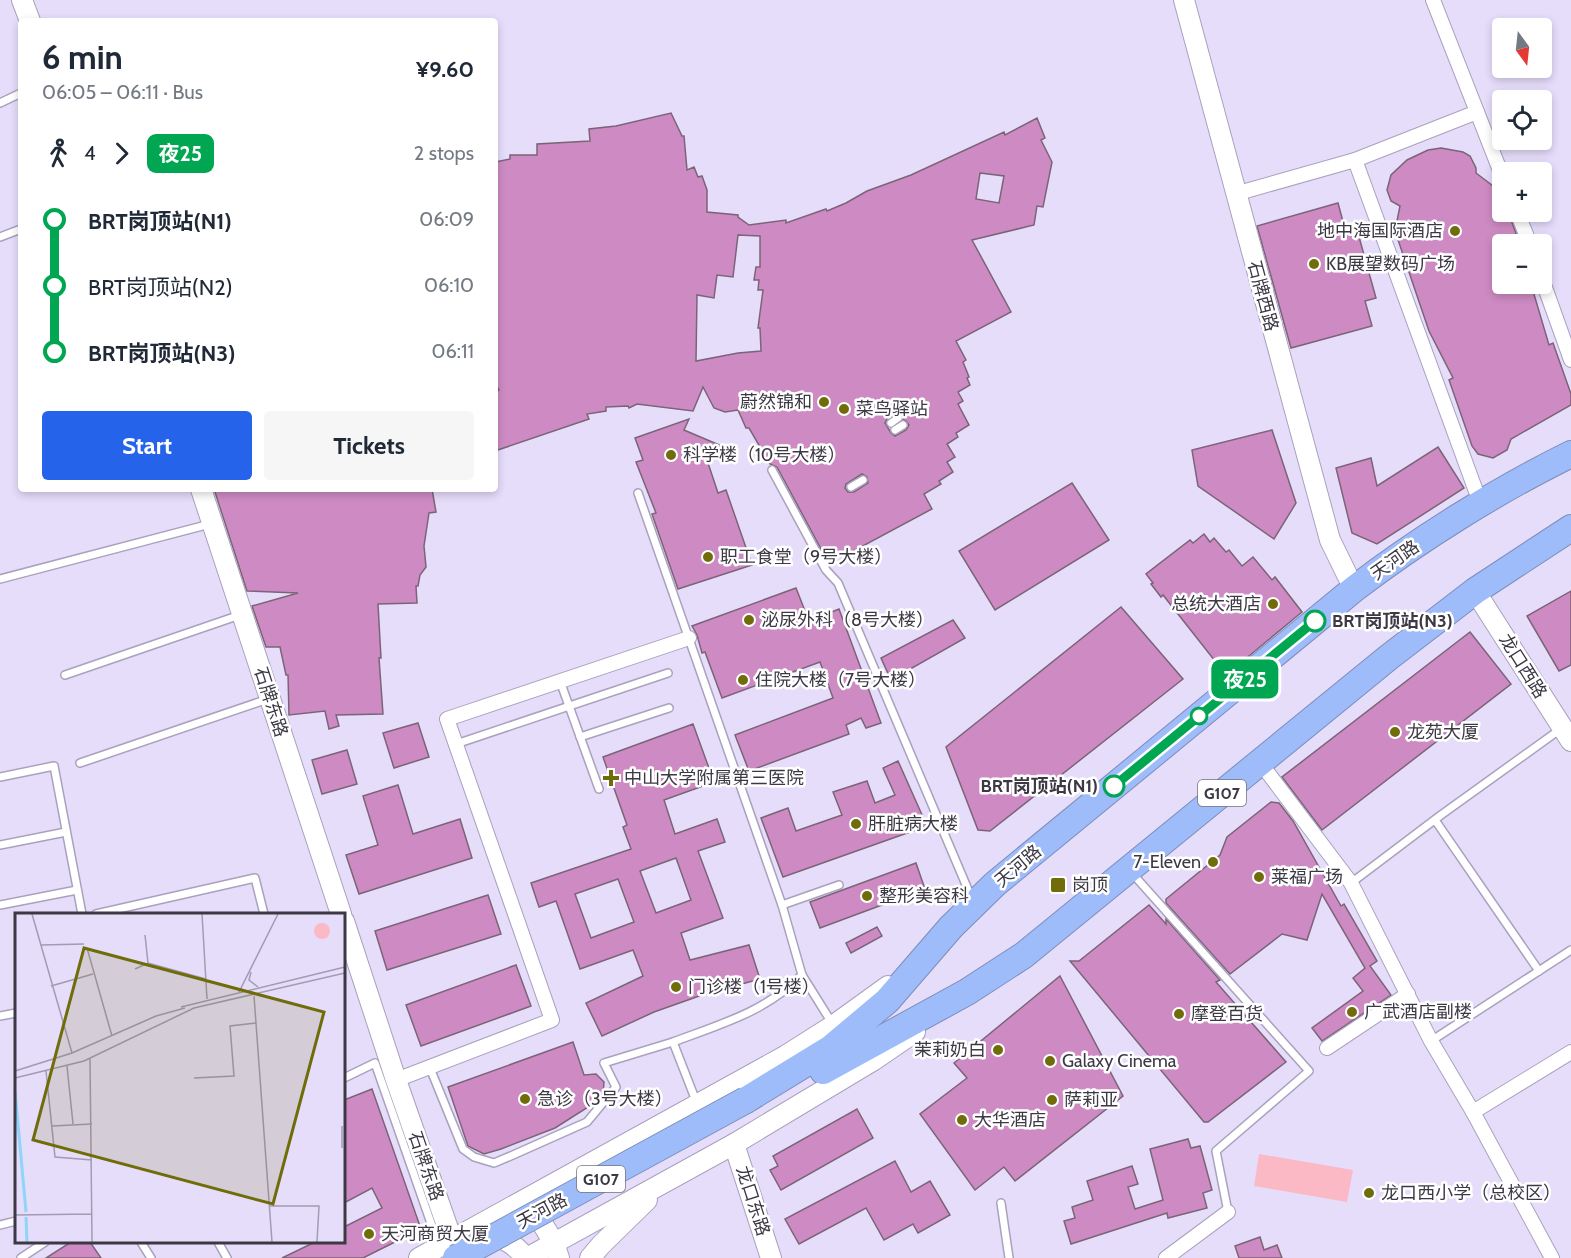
<!DOCTYPE html>
<html lang="en">
<head>
<meta charset="utf-8">
<style>
	:root { --surface:#fff; --page:#f6f6f7; --text:#1f2937; --muted:#747a83; --accent:#2563eb }
	body { margin:0; font-family:Cabin,"Noto Sans SC",sans-serif; background:var(--page); color:var(--text); height:100vh; display:flex; flex-direction:column; font-size:22px; white-space:nowrap }
	* { box-sizing:border-box; margin:0 }
	p { font-size:20px; color:var(--muted) }
	.icon { flex:none; width:33px; height:33px; fill:none; stroke:currentColor; stroke-width:2; stroke-linecap:round; stroke-linejoin:round }
	.map { position:relative; flex:1; overflow:hidden }
	.details { position:absolute; left:18px; top:18px; width:480px; height:474px; display:flex; flex-direction:column; background:var(--surface); border-radius:6px; box-shadow:0 3px 9px #0003 }
	.details>* { flex:none }
	.badge { padding:0 12px; border-radius:9px; font-size:21px; line-height:39px }
	.needle { width:39px; rotate:165deg }
	.buttons { position:absolute; left:1492px; top:18px; display:grid; gap:12px }
	.buttons a { display:grid; place-items:center; width:60px; height:60px; border-radius:6px; background:var(--surface); box-shadow:0 3px 9px #0003; font-size:30px }
	.map>.badge { position:absolute; translate:-50% -50%; box-shadow:0 0 0 3px #fff }
	.legs { display:flex; align-items:center; gap:9px; height:66px; padding:0 24px; font-size:20px }
	.legs p { margin-inline-start:auto }
	.head { display:flex; align-items:center; justify-content:space-between; height:102px; padding:0 24px }
	h1 { font-size:33px; font-weight:700; line-height:45px }
	.primary-button { display:flex; gap:12px; margin-top:auto; padding:12px 24px }
	.primary-button a { flex:1; height:69px; border-radius:6px; background:var(--accent); color:#fff; font-size:24px; font-weight:700; line-height:69px; text-align:center }
	.primary-button a+a { background:var(--page); color:var(--text) }
	ul { padding:0 24px; list-style:none }
	li { display:flex; align-items:center; gap:21px; height:66px; font-size:22px }
	li i { display:grid; place-items:center; width:9px; height:100%; margin:0 8px; background:currentColor }
	li i::after { content:''; width:15px; height:15px; margin:-8px; border:4px solid; border-radius:50%; background:var(--surface) }
	li p { margin-inline-start:auto }
	li:first-child i { background:linear-gradient(#0000 50%,currentColor 0) }
	li:last-child i { background:linear-gradient(currentColor 50%,#0000 0) }
	.map>svg:first-child { display:block }
</style>
</head>
<body>
<div class="map">
<svg width="1571" height="1258" viewBox="0 0 1571 1258">
	<rect width="100%" height="100%" fill="#e6ddfb"/>
	<path fill="#fbb9c6" d="M1259 1154 1353 1170 1347 1202 1254 1186Z"/>
	<g fill="#ce8bc3" stroke="#7b6477" stroke-width="1.5" fill-rule="evenodd">
		<path d="M671 113 682 136H684L687 170 694 167 698 177 702 176 707 190V212L738 215V217L749 225 786 220V223L826 209 827 211 846 203 867 191 911 175 1004 132 1005 135 1037 118 1045 138 1041 140 1052 162 1043 207 1037 206 1034 225 972 240 1011 312 956 341 966 360 963 362 969 377 967 378 970 385 958 392 963 401 958 404 969 425 956 433 958 437 947 444 955 457 947 462 953 472 939 481 941 484 924 494 932 509 846 555 845 553 828 562 777 467 770 464 749 428H746L738 410 725 412 714 408 703 387 693 411 637 404 629 408 628 406 606 407V411L587 414 589 419 495 451V392L499 390 495 383V162L510 159V155H537V144L590 141 589 129 616 126ZM980 173 1004 176 999 203 976 199ZM738 235 760 236V267H756L754 280H759L758 290H763L758 328H760L761 351 738 353 696 361 697 295 714 298 717 275 733 277ZM895 413 902 414 903 419 907 422 909 425 906 430 895 436 891 433 885 423 887 419ZM862 474 867 477 868 483 854 492H848L845 488 846 484Z"/>
		<path d="M1441 148 1463 152 1470 156 1476 168V173L1497 189 1503 199V212H1508L1520 244H1503V284H1531L1549 345 1553 343 1571 394V405L1511 439 1507 450 1493 458 1478 454 1472 446 1449 380 1453 378 1429 331 1395 231 1400 206 1391 201 1387 190 1391 175 1407 160 1428 150Z"/>
		<path d="M1338 203 1345 229 1356 226 1376 298 1365 301 1372 326 1291 348 1257 226Z"/>
		<path d="M689 419 684 430 724 447 705 454 718 493 726 490 752 565 678 589 652 514 656 513 636 462 643 460 635 438Z"/>
		<path d="M1272 430 1296 503 1274 539 1198 486 1192 450Z"/>
		<path d="M1438 447 1464 488 1377 544 1352 533 1336 468 1371 458 1377 486Z"/>
		<path d="M1072 483 1109 540 995 610 959 551Z"/>
		<path d="M214 489H432L436 512 429 513 424 546 426 567 420 575 418 586H416L417 603 378 604 381 658H379L383 714 336 715 339 726 329 729 325 711 289 715 288 675H286L280 647H266L252 606 298 593 247 591Z"/>
		<path d="M1204 534 1210 542 1214 538 1226 552 1229 550 1242 566 1253 557 1272 580 1275 577 1302 612 1226 675 1163 595 1161 597 1151 584 1153 583 1146 574 1190 540 1193 543Z"/>
		<path d="M796 588 809 621 839 609 881 723 866 728 861 718 846 725 849 734 749 771 735 735 833 698 820 662 722 698 705 652 702 653 697 635 692 626Z"/>
		<path d="M1571 591V665L1559 671 1527 616Z"/>
		<path d="M1121 607 1183 679 990 831 978 830 946 747Z"/>
		<path d="M953 620 965 638 891 680 881 658Z"/>
		<path d="M1470 632 1511 684 1322 830 1282 777Z"/>
		<path d="M418 723 429 757 394 768 383 733Z"/>
		<path d="M693 724 714 782 664 800 675 834 717 819 725 842 698 851 723 918 681 933 690 960 749 945 760 979 702 995 654 1012 602 1036 586 1003 643 976 633 950 580 969 556 901 539 907 531 883 631 849 623 827 627 825 603 757ZM676 858 691 900 656 913 640 871ZM618 879 634 922 591 938 575 894Z"/>
		<path d="M347 750 357 784 322 794 312 760Z"/>
		<path d="M898 761 927 826 783 877 761 818 788 808 796 831 842 815 833 792 867 781 875 803 895 795 883 768Z"/>
		<path d="M398 785 413 834 460 819 472 858 359 894 346 855 378 845 363 796Z"/>
		<path d="M1271 802 1279 803 1293 821 1341 906 1344 904 1377 961 1370 966 1391 995 1322 1041 1312 1028 1363 991 1353 978 1365 968 1322 894 1307 940 1282 934 1230 974 1166 903V899L1220 855 1227 837Z"/>
		<path d="M916 863 925 889 820 928 810 902Z"/>
		<path d="M488 895 501 934 387 970 375 931Z"/>
		<path d="M1149 905 1166 924V919L1220 980 1216 982 1286 1062 1208 1122H1204L1070 961H1079Z"/>
		<path d="M877 927 882 936 851 953 846 943Z"/>
		<path d="M516 965 531 1006 421 1046 406 1005Z"/>
		<path d="M1060 976 1123 1096 1015 1181 1004 1167 975 1190 920 1114 967 1078 954 1063Z"/>
		<path d="M573 1042 584 1075 596 1074 604 1082 603 1093 593 1104 555 1128 501 1149 484 1154 468 1146 448 1087Z"/>
		<path d="M372 1089 421 1229 363 1258H282L315 1242H344V1227L382 1208 372 1188 344 1203V1100Z"/>
		<path d="M857 1109 873 1138 781 1190 770 1170 778 1166 773 1156Z"/>
		<path d="M1188 1139 1191 1148 1200 1146 1205 1164 1212 1190 1203 1193 1207 1208 1168 1218 1167 1213 1071 1244 1064 1221 1075 1218 1072 1207 1093 1200 1087 1181 1132 1166 1138 1184 1128 1187 1135 1209 1163 1200 1150 1149Z"/>
		<path d="M895 1161 911 1192 930 1181 950 1215 918 1233 913 1224 884 1240 866 1208 799 1244 785 1219Z"/>
		<path d="M1260 1237 1264 1250 1277 1245 1282 1258H1239L1235 1246Z"/>
		<path d="M71 1242H90L101 1258H46Z"/>
	</g>
	<g fill="none" stroke-linecap="round" stroke-linejoin="round">
		<defs>
			<g id="lane">
				<path d="M0 103 21 93"/>
				<path d="M0 237 21 229"/>
				<path d="M891 423 898 418"/>
				<path d="M895 430 903 425"/>
				<path d="M772 470 826 570 838 583 972 899"/>
				<path d="M851 487 863 480"/>
				<path d="M638 493 782 905 802 975 832 1023"/>
				<path d="M0 579 210 524"/>
				<path d="M65 675 240 615"/>
				<path d="M560 681 599 789"/>
				<path d="M580 737 669 708"/>
				<path d="M456 744 668 673"/>
				<path d="M80 763 268 699"/>
				<path d="M0 777 54 766 82 914"/>
				<path d="M1435 820 1539 971"/>
				<path d="M0 845 66 832"/>
				<path d="M1131 872 1309 1071 1216 1151 1228 1212"/>
				<path d="M1351 883 1441 815 1562 728"/>
				<path d="M0 905 77 890"/>
				<path d="M782 905 839 885"/>
				<path d="M96 914 255 878 264 914"/>
				<path d="M0 1016 16 1013"/>
				<path d="M1431 1041 1571 950"/>
				<path d="M673 1042C721 1024 765 1012 802 975"/>
				<path d="M430 1068 463 1149 474 1157 494 1163 513 1155 587 1122 616 1087 604 1063 673 1042 696 1101"/>
				<path d="M344 1078 375 1063 439 1246"/>
				<path d="M1001 1203 1009 1258"/>
				<path d="M0 1225 16 1221"/>
				<path d="M141 1242 151 1258"/>
				<path d="M218 1242 227 1258"/>
				<path d="M21 1258 45 1242"/>
			</g>
			<g id="street">
				<path d="M1433 0 1503 178"/>
				<path d="M1355 160 1481 505"/>
				<path d="M1235 194 1355 160 1477 112"/>
				<path d="M1517 212 1530 244"/>
				<path d="M1542 279 1571 360"/>
				<path d="M1259 761 1351 883 1431 1041 1473 1112 1552 1258"/>
				<path d="M1327 1048 1408 994"/>
				<path d="M396 1080 552 1020 447 719 689 638"/>
				<path d="M1473 1112 1571 1052"/>
				<path d="M1166 1258 1228 1212"/>
			</g>
			<g id="secondary">
				<path d="M22 0 30 21"/>
				<path d="M1184 0 1330 540 1354 589"/>
				<path d="M201 489 341 914"/>
				<path d="M1475 591 1571 741"/>
				<path d="M344 921 396 1080 452 1240"/>
				<path d="M734 1144 771 1258"/>
				<path d="M530 1203 554 1243 559 1258"/>
				<path d="M487 1236C505 1237 515 1245 526 1258"/>
				<path d="M419 1258 785 1056 834 1025 888 986"/>
				<path d="M527 1258 734 1144 874 1060 915 1032"/>
				<path d="M590 1258 601 1245 647 1200"/>
			</g>
			<g id="highway">
				<path d="M823 1071 967 992 1024 955 1389 657 1475 591 1571 528"/>
				<path d="M746 1100 831 1048 887 1001 951 927 995 884 1354 589C1419 539 1498 490 1571 454"/>
			</g>
		</defs>
		<use href="#lane" stroke="#a9a1bd" stroke-width="10"/>
		<use href="#street" stroke="#a9a1bd" stroke-width="16"/>
		<use href="#secondary" stroke="#a9a1bd" stroke-width="22"/>
		<use href="#highway" stroke="#7c8dba" stroke-width="28"/>
		<use href="#lane" stroke="#fff" stroke-width="7"/>
		<use href="#street" stroke="#fff" stroke-width="14"/>
		<use href="#secondary" stroke="#fff" stroke-width="20"/>
		<use href="#highway" stroke="#9ebbfa" stroke-width="26"/>
		<defs>
			<path id="highway-bridge" d="M456 1258 746 1100"/>
		</defs>
		<use href="#highway-bridge" stroke="#7c8dba" stroke-width="28" stroke-linecap="butt"/>
		<use href="#highway-bridge" stroke="#9ebbfa" stroke-width="26"/>
	</g>
	<g fill="none" stroke-linecap="round" stroke-linejoin="round">
		<defs>
			<path id="line-1" d="M1114 786 1315 621"/>
		</defs>
		<use href="#line-1" stroke="#fff" stroke-width="14"/>
		<use href="#line-1" stroke="#00a651" stroke-width="9"/>
	</g>
	<g fill="#706c0a" stroke="#fff" stroke-width="2">
		<circle cx="1455" cy="231" r="6"/>
		<circle cx="1314" cy="264" r="6"/>
		<circle cx="824" cy="402" r="6"/>
		<circle cx="844" cy="409" r="6"/>
		<circle cx="671" cy="455" r="6"/>
		<circle cx="708" cy="557" r="6"/>
		<circle cx="1273" cy="604" r="6"/>
		<circle cx="749" cy="620" r="6"/>
		<circle cx="743" cy="680" r="6"/>
		<circle cx="1395" cy="732" r="6"/>
		<path d="M608 769h6v6h6v6h-6v6h-6v-6h-6v-6h6z"/>
		<circle cx="856" cy="824" r="6"/>
		<circle cx="1213" cy="862" r="6"/>
		<circle cx="1259" cy="877" r="6"/>
		<rect x="1050" y="877" width="16" height="16" rx="3"/>
		<circle cx="867" cy="896" r="6"/>
		<circle cx="676" cy="987" r="6"/>
		<circle cx="1352" cy="1012" r="6"/>
		<circle cx="1179" cy="1014" r="6"/>
		<circle cx="998" cy="1050" r="6"/>
		<circle cx="1050" cy="1061" r="6"/>
		<circle cx="525" cy="1099" r="6"/>
		<circle cx="1052" cy="1100" r="6"/>
		<circle cx="962" cy="1120" r="6"/>
		<circle cx="1369" cy="1193" r="6"/>
		<circle cx="369" cy="1234" r="6"/>
	</g>
	<g fill="#fff" stroke="#00a651" stroke-width="3">
		<circle cx="1315" cy="621" r="10"/>
		<circle cx="1199" cy="716" r="8"/>
		<circle cx="1114" cy="786" r="10"/>
	</g>
	<g text-anchor="middle" dominant-baseline="central" stroke-width="5" stroke-linejoin="round" paint-order="stroke">
		<g fill="#fff" stroke="#76747c" stroke-width="1.5">
			<rect x="1198" y="780" width="48" height="26" rx="4.5"/>
			<rect x="577" y="1166" width="48" height="26" rx="4.5"/>
		</g>
		<g font-size="16" font-weight="bold" fill="#3c3844">
			<text x="1222" y="793">G107</text>
			<text x="601" y="1179">G107</text>
		</g>
		<g font-size="18" fill="#3c3844" stroke="#fff" text-anchor="start">
			<text x="1443" y="231" text-anchor="end">地中海国际酒店</text>
			<text x="1326" y="264">KB展望数码广场</text>
			<text x="812" y="402" text-anchor="end">蔚然锦和</text>
			<text x="856" y="409">菜鸟驿站</text>
			<text x="683" y="455">科学楼（10号大楼）</text>
			<text x="720" y="557">职工食堂（9号大楼）</text>
			<text x="1261" y="604" text-anchor="end">总统大酒店</text>
			<text x="761" y="620">泌尿外科（8号大楼）</text>
			<text x="755" y="680">住院大楼（7号大楼）</text>
			<text x="1407" y="732">龙苑大厦</text>
			<text x="624" y="778">中山大学附属第三医院</text>
			<text x="868" y="824">肝脏病大楼</text>
			<text x="1201" y="862" text-anchor="end">7-Eleven</text>
			<text x="1271" y="877">莱福广场</text>
			<text x="1072" y="885">岗顶</text>
			<text x="879" y="896">整形美容科</text>
			<text x="688" y="987">门诊楼（1号楼）</text>
			<text x="1364" y="1012">广武酒店副楼</text>
			<text x="1191" y="1014">摩登百货</text>
			<text x="986" y="1050" text-anchor="end">茉莉奶白</text>
			<text x="1062" y="1061">Galaxy Cinema</text>
			<text x="537" y="1099">急诊（3号大楼）</text>
			<text x="1064" y="1100">萨莉亚</text>
			<text x="974" y="1120">大华酒店</text>
			<text x="1381" y="1193">龙口西小学（总校区）</text>
			<text x="381" y="1234">天河商贸大厦</text>
		</g>
		<g font-size="18" fill="#3c3844" stroke="#fff">
			<text transform="translate(1263 296) rotate(75)">石牌西路</text>
			<text transform="translate(1395 560) rotate(-35)">天河路</text>
			<text transform="translate(1523 666) rotate(58)">龙口西路</text>
			<text transform="translate(271 702) rotate(72)">石牌东路</text>
			<text transform="translate(1018 866) rotate(-40)">天河路</text>
			<text transform="translate(426 1166) rotate(71)">石牌东路</text>
			<text transform="translate(753 1201) rotate(72)">龙口东路</text>
			<text transform="translate(542 1211) rotate(-28)">天河路</text>
		</g>
		<g font-size="18" font-weight="bold" fill="#3c3844" stroke="#fff" text-anchor="start">
			<text x="1332" y="621">BRT岗顶站(N3)</text>
			<text x="1098" y="786" text-anchor="end">BRT岗顶站(N1)</text>
		</g>
	</g>
	<g transform="translate(15 913)">
		<rect width="330" height="330" fill="#e6ddfb"/>
		<path d="M299 18a8 8 0 1 1 16 0a8 8 0 1 1-16 0Z" fill="#fbb9c6"/>
		<path fill="none" stroke="#8dd5f9" stroke-width="3" d="M0 178 11 299M11 304 12 329"/>
		<path fill="none" stroke="#a29bb2" stroke-width="1.5" d="M17 1 57 140M187 1 192 86M130 22 133 50M26 32 69 31M72 35 97 123M120 56 133 50 191 66M236 59 234 67 243 74M36 73 78 61M224 79 263 1M239 83 257 329M166 94 330 54M75 146 77 329M52 153 58 211M0 158 57 140 141 103 170 95M31 158 40 244 77 247M0 165 69 148 179 95 330 60M179 165 219 163 215 113 241 110M37 213 77 211M327 213V235M255 293H304L302 329M0 302 77 301"/>
		<path fill="#706c0a" fill-opacity="0.15" stroke="#706c0a" stroke-width="3" d="M69 35 309 99 258 291 18 227Z"/>
		<rect width="330" height="330" fill="none" stroke="#3c3844" stroke-width="3"/>
	</g>
</svg>
<div class="buttons">
<a><svg class="needle" viewBox="-14 -14 28 28"><path d="M0-13l5 13h-10z" fill="#e53935"/><path d="M0 13l5-13h-10z" fill="#747a83"/></svg></a>
<a><svg class="icon" aria-label="locate" viewBox="0 0 24 24"><circle cx="12" cy="12" r="6"/><path d="M12 2v4M12 18v4M2 12h4M18 12h4"/></svg></a>
<a>+</a>
<a>−</a>
</div>
<b class="badge" style="left:1245px;top:679px;background:#00a651;color:#fff">夜25</b>
<section class="details">
<div class="head"><div><h1>6 min</h1><p>06:05 – 06:11 · Bus</p></div><b>¥9.60</b></div>
<div class="legs"><svg class="icon" aria-label="walk" viewBox="0 0 24 24"><circle cx="13" cy="4" r="2"/><path d="M13 8l-2 6 4 7M11 14l-3 7M7 12l3-4h3l4 4"/></svg>4<svg class="icon" aria-label="forward" viewBox="0 0 24 24"><path d="M9 5l7 7-7 7"/></svg><b class="badge" style="background:#00a651;color:#fff">夜25</b><p>2 stops</p></div>
<ul>
<li><i style="color:#00a651"></i><b>BRT岗顶站(N1)</b><p>06:09</p></li>
<li><i style="color:#00a651"></i><span>BRT岗顶站(N2)</span><p>06:10</p></li>
<li><i style="color:#00a651"></i><b>BRT岗顶站(N3)</b><p>06:11</p></li>
</ul>
<div class="primary-button"><a>Start</a><a>Tickets</a></div>
</section>
</div>
</body>
</html>
